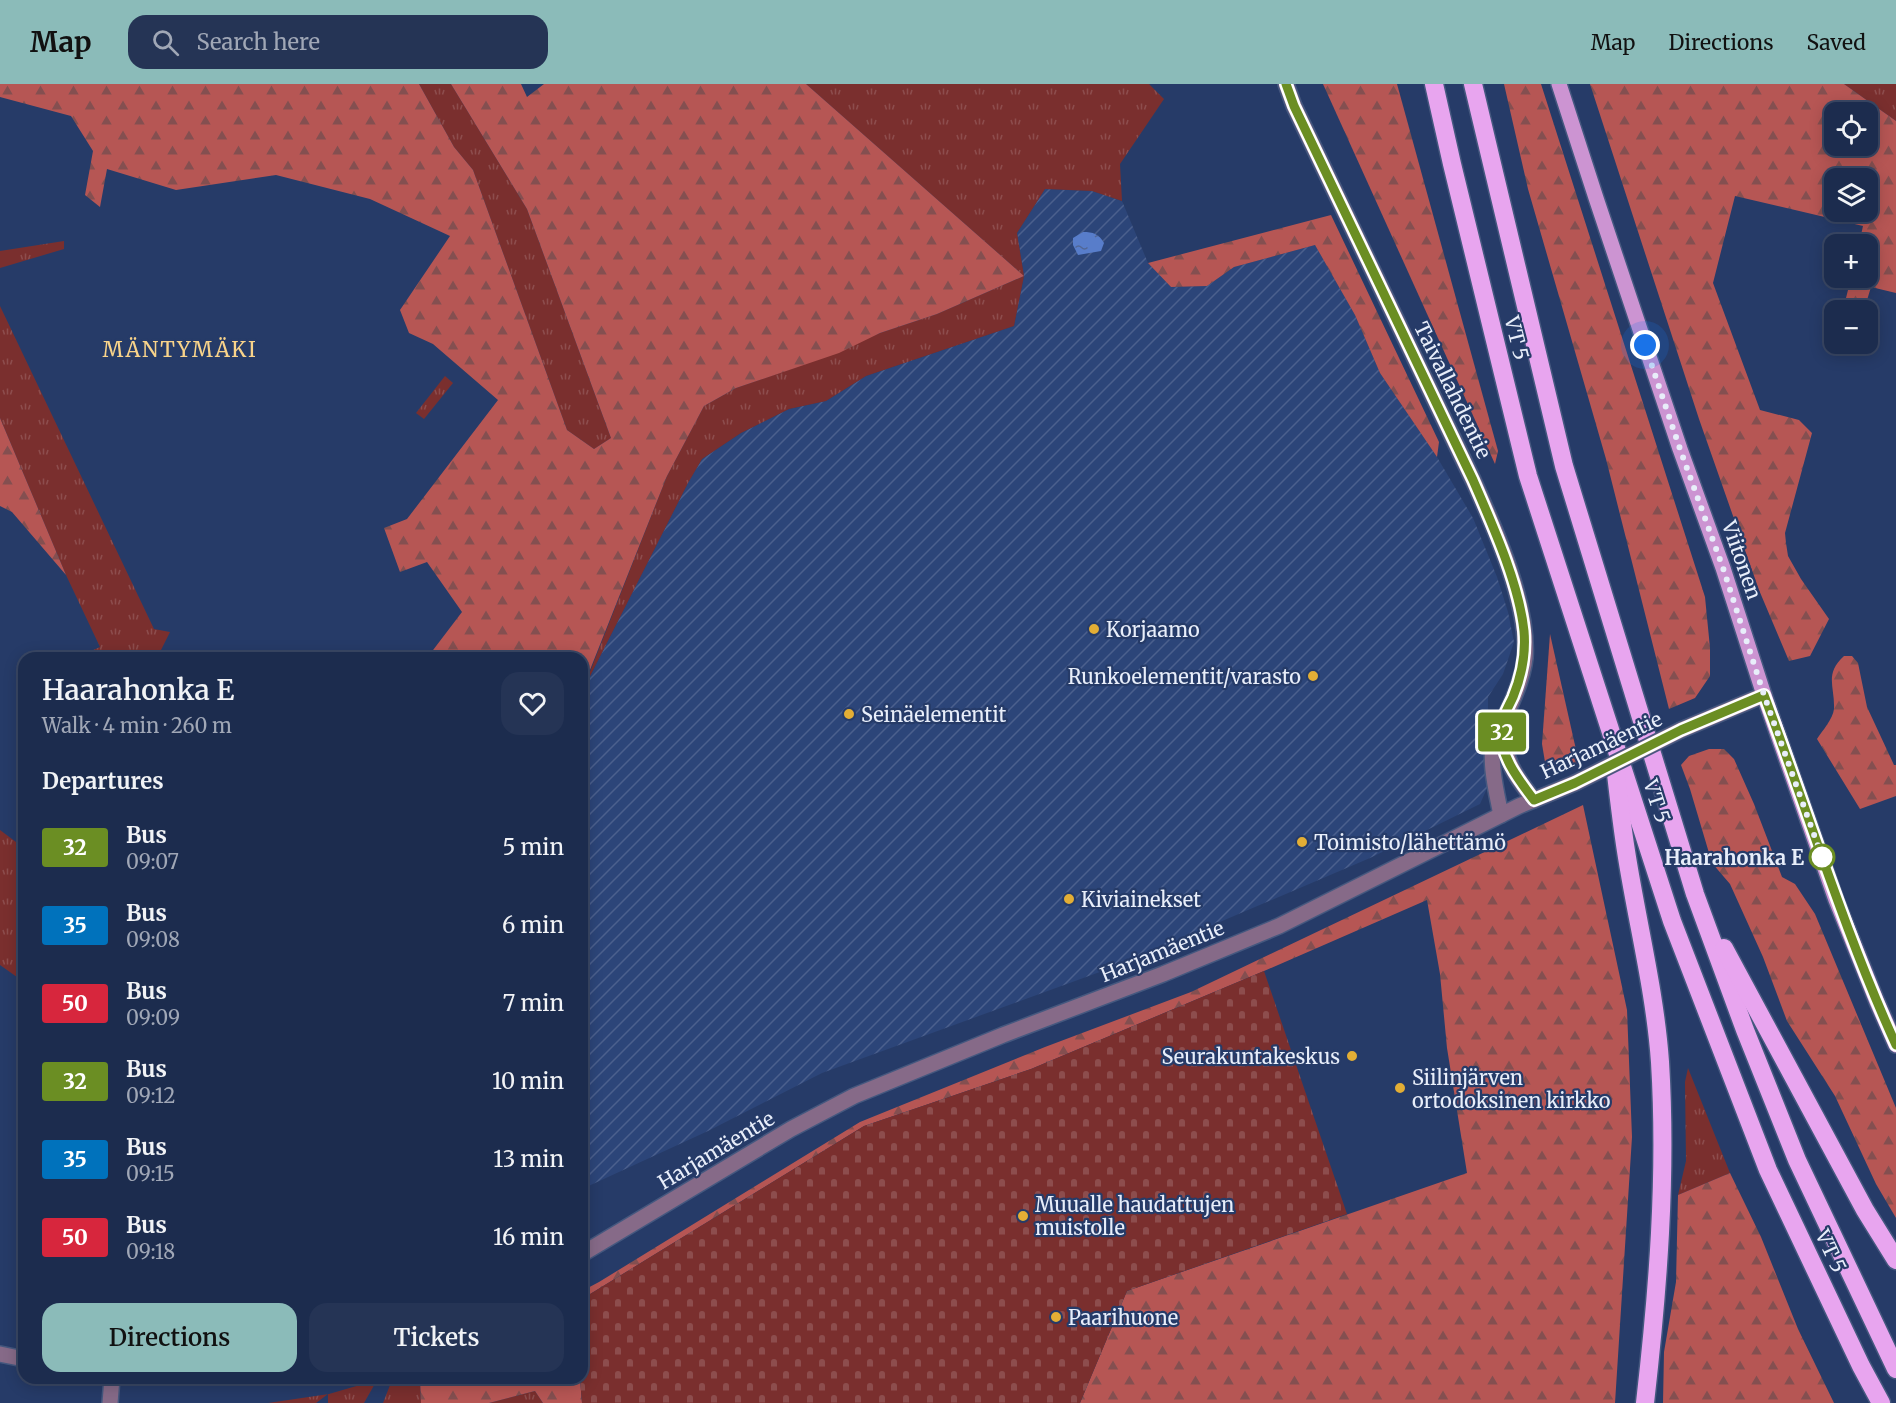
<!DOCTYPE html>
<html lang="en">
<head>
<meta charset="utf-8">
<style>
	:root { --surface:#1c2c4e; --page:#253455; --text:#f1f3f6; --muted:#a0a7b6; --line:#3a4866; --accent:#8bbbb9 }
	body { margin:0; font-family:Merriweather,serif; background:var(--page); color:var(--text); height:100vh; display:flex; flex-direction:column; font-size:22px; white-space:nowrap }
	* { box-sizing:border-box; margin:0 }
	p { font-size:20px; color:var(--muted) }
	.icon { flex:none; width:33px; height:33px; fill:none; stroke:currentColor; stroke-width:2; stroke-linecap:round; stroke-linejoin:round }
	.map { position:relative; flex:1; overflow:hidden }
	.details { position:absolute; left:18px; top:568px; width:570px; height:732px; display:flex; flex-direction:column; background:var(--surface); border-radius:18px; box-shadow:0 3px 15px #0003,0 0 0 2px var(--line) }
	.details>* { flex:none }
	.badge { padding:0 12px; border-radius:4px; font-size:21px; line-height:39px }
	.fabs { position:absolute; left:1824px; top:18px; display:grid; gap:12px }
	.fabs a { display:grid; place-items:center; width:54px; height:54px; border-radius:12px; background:var(--surface); box-shadow:0 3px 15px #0003,0 0 0 2px var(--line); font-size:30px }
	.you { position:absolute; width:30px; height:30px; margin:-15px; border:4px solid #fff; border-radius:50%; background:#1a73e8; box-shadow:0 0 0 9px #1a73e833 }
	.map>.badge { position:absolute; translate:-50% -50%; box-shadow:0 0 0 3px #fff }
	h2 { padding:0 24px; font-size:22px; line-height:54px }
	.round { display:grid; place-items:center; flex:none; width:63px; height:63px; border-radius:18px; background:var(--page) }
	.head { display:flex; align-items:center; justify-content:space-between; height:102px; padding:0 24px }
	h1 { font-size:28px; font-weight:600; line-height:45px }
	.button { display:flex; gap:12px; margin-top:auto; padding:12px 24px }
	.button a { flex:1; height:69px; border-radius:18px; background:var(--accent); color:#111; font-size:24px; font-weight:600; line-height:69px; text-align:center }
	.button a+a { background:var(--page); color:var(--text) }
	ul { padding:0; list-style:none }
	li { display:flex; align-items:center; gap:18px; height:78px; padding:0 24px }
	li div { flex:1 }
	li b { display:block; font-size:22px }
	li em { font-style:normal }
	li .badge { min-width:66px; font-weight:700; text-align:center }
	header { display:flex; align-items:center; gap:36px; box-sizing:border-box; height:84px; padding:0 30px; background:var(--accent); color:#111 }
	header strong { font-size:28px }
	nav { display:flex; gap:33px; margin-inline-start:auto; font-size:21px }
	.search { width:420px; height:54px; background:var(--page); display:flex; align-items:center; gap:15px; box-sizing:border-box; padding:0 21px; border-radius:18px; color:var(--muted); font-size:22px }
	.map>svg:first-child { display:block }
</style>
</head>
<body>
<header>
<strong>Map</strong>
<div class="search"><svg class="icon" aria-label="search" viewBox="0 0 24 24"><circle cx="10" cy="10" r="6"/><path d="M15 15l6 6"/></svg>Search here</div>
<nav><a>Map</a><a>Directions</a><a>Saved</a></nav>
</header>
<div class="map">
<svg width="1896" height="1319" viewBox="0 0 1896 1319">
	<defs>
		<pattern id="industrial-furrows" width="10" height="10" patternUnits="userSpaceOnUse" patternTransform="scale(1.5)"><rect width="10" height="10" fill="#2c4579"/><path d="M-1 1l2-2M0 10L10 0M9 11l2-2" fill="none" stroke="#4b608d"/></pattern>
		<pattern id="grass-tufts" width="24" height="20" patternUnits="userSpaceOnUse" patternTransform="scale(1.5)"><rect width="24" height="20" fill="#7a2f2e"/><path d="M3 7l-1-3M5 7V3M7 7l1-3M15 17l-1-3M17 17v-4M19 17l1-3" fill="none" stroke="#8d4d4d"/></pattern>
		<pattern id="forest-firs" width="22" height="20" patternUnits="userSpaceOnUse" patternTransform="scale(1.5)"><rect width="22" height="20" fill="#b65654"/><path d="M5 1l3.5 6h-7zM16 11l3.5 6h-7z" fill="#844f50"/></pattern>
		<pattern id="cemetery-stones" width="16" height="16" patternUnits="userSpaceOnUse" patternTransform="scale(1.5)"><rect width="16" height="16" fill="#7a2f2e"/><path d="M2 7V4a2 2 0 0 1 4 0v3zM10 15v-3a2 2 0 0 1 4 0v3z" fill="#8d4d4d"/></pattern>
		<pattern id="water-ripples" width="26" height="14" patternUnits="userSpaceOnUse" patternTransform="scale(1.5)"><rect width="26" height="14" fill="#587dca"/><path d="M2 4q2-2 4 0t4 0M15 11q2-2 4 0t4 0" fill="none" stroke="#516797"/></pattern>
	</defs>
	<rect width="100%" height="100%" fill="#263b68"/>
	<path fill="url(#industrial-furrows)" d="M1045 105 1092 107 1122 117 1148 179 1171 203 1207 202 1234 183 1315 161 1355 231 1380 289 1437 373 1473 434 1497 493 1508 528 1514 558 1503 590 1488 613V702L1480 720 1370 774 1119 881 822 989 708 1047 582 1105V608L688 399 702 375 741 349 789 325 826 317 866 292 1014 242 1024 192 1017 149Z"/>
	<g fill="url(#grass-tufts)">
		<path d="M419 0H451L527 125 611 354 594 365 567 346 473 86 454 63Z"/>
		<path d="M806 0H1149L1164 15 1120 80 1122 117 1092 107 1045 105 1017 149 1024 192 1014 242 866 292 826 317 789 325 741 349 702 375 688 399 582 608 667 392 704 322 736 304 805 280 880 249 937 230 1024 192Z"/>
		<path d="M1844 0H1896V37Z"/>
		<path d="M64 157V165L0 184V167Z"/>
		<path d="M0 222 154 545 170 548 157 574H75L100 563 66 491 0 334Z"/>
		<path d="M445 292 453 299 424 335 416 329Z"/>
		<path d="M0 746 24 764V898L0 881Z"/>
		<path d="M1688 984 1730 1089 1678 1111 1686 1077 1685 998Z"/>
		<path d="M396 1294 420 1295 421 1319H383L392 1296Z"/>
		<path d="M377 1296 364 1319H328V1310L316 1319H268L329 1310Z"/>
		<path d="M535 1307 543 1319H489Z"/>
	</g>
	<g fill="url(#forest-firs)" fill-rule="evenodd">
		<path d="M0 0H419L454 63 473 86 567 346 594 365 611 354 527 125 451 0H521L527 13 544 0H806L1024 192 937 230 880 249 839 269 736 304 704 322 667 392 582 606V574H427L462 528 427 478 400 488 384 444 407 435 498 316 433 260 409 249 400 226 450 152 370 115 276 91 176 106 107 85 100 123 85 111 93 67 71 32 0 13Z"/>
		<path d="M1323 0H1397L1498 367 1495 380Z"/>
		<path d="M1504 0H1541L1705 513 1710 564V592L1695 614 1669 625 1606 375 1528 105Z"/>
		<path d="M1590 0H1844L1896 37V209L1871 203 1864 226H1843L1851 194H1868V160H1859L1863 142 1735 112 1713 199 1760 326 1799 336 1812 349 1785 449 1786 459 1788 472 1801 495 1829 535 1810 572 1789 577 1759 506 1699 335ZM1834 28H1868V62H1834ZM1834 94H1868V128H1834Z"/>
		<path d="M1331 131 1439 358 1437 373 1380 289 1355 231 1315 161 1234 183 1207 202 1171 203 1148 179Z"/>
		<path d="M0 334 66 491 12 428 0 422Z"/>
		<path d="M1550 550 1579 679 1555 690 1545 678 1542 660Z"/>
		<path d="M1844 572H1852L1858 579 1867 623 1894 681H1896V712L1860 725 1817 655C1822 647 1833 635 1834 625 1835 603 1824 590 1844 572Z"/>
		<path d="M1709 665H1724L1734 675 1754 720 1782 793 1795 800 1815 830 1896 1024V1134L1876 1100 1835 1012 1787 937 1763 873 1730 800 1712 779 1690 705 1681 681 1689 672Z"/>
		<path d="M1583 721 1627 926 1632 1053 1615 1319H1080L1127 1207 1467 1089 1447 964 1440 890 1427 816 1264 887 1031 985 864 1042 582 1215V1207L599 1198 860 1038 1045 963 1191 908Z"/>
		<path d="M1730 1089 1761 1153 1798 1245 1834 1319H1663L1664 1268 1676 1198 1678 1111Z"/>
		<path d="M420 1295H580L582 1319H543L535 1307 489 1319H421Z"/>
	</g>
	<path fill="url(#cemetery-stones)" d="M1264 887 1347 1130 1127 1207 1080 1319H582L580 1295 582 1294V1215L864 1042 1031 985Z"/>
	<path fill="url(#water-ripples)" d="M1083 148C1093 148 1099 150 1104 159L1101 167 1078 171 1073 161V154Z"/>
	<g fill="none" stroke-linecap="round" stroke-linejoin="round">
		<defs>
			<g id="minor">
				<path d="M1286 0 1294 22 1473 396C1495 445 1529 520 1525 574 1523 594 1511 621 1502 639 1500 643 1496 645 1495 650 1488 676 1496 706 1501 731"/>
				<path d="M1501 642C1506 678 1512 688 1534 716"/>
				<path d="M1681 646 1764 611"/>
				<path d="M582 1170 791 1045 854 1012 1003 951 1163 890 1279 842 1519 722 1575 699"/>
				<path d="M0 1270 24 1275"/>
				<path d="M110 1319 112 1294"/>
			</g>
			<path id="major" d="M1559 0 1596 114 1680 365 1723 484 1764 611 1836 816 1877 918 1896 961"/>
			<g id="highway">
				<path d="M1434 0 1452 80 1528 392 1672 837 1768 1086 1861 1282 1881 1319"/>
				<path d="M1473 0 1564 382 1695 810 1745 946 1797 1076 1896 1285"/>
				<path d="M1616 690C1619 716 1622 742 1626 767 1637 838 1655 907 1660 978 1667 1092 1658 1206 1645 1319"/>
				<path d="M1724 864 1865 1126 1896 1176"/>
			</g>
		</defs>
		<use href="#minor" stroke="#45587f" stroke-width="18"/>
		<use href="#major" stroke="#45587f" stroke-width="18"/>
		<use href="#highway" stroke="#45587f" stroke-width="21"/>
		<use href="#minor" stroke="#866a88" stroke-width="15"/>
		<use href="#major" stroke="#cc94d2" stroke-width="15"/>
		<use href="#highway" stroke="#e8a5ef" stroke-width="18"/>
		<defs>
			<path id="minor-bridge" d="M1575 699 1681 646"/>
		</defs>
		<use href="#minor-bridge" stroke="#45587f" stroke-width="18" stroke-linecap="butt"/>
		<use href="#minor-bridge" stroke="#866a88" stroke-width="15"/>
	</g>
	<g fill="none" stroke-linecap="round" stroke-linejoin="round">
		<defs>
			<path id="line" d="M1286 0 1294 22 1473 396C1492 440 1519 499 1524 547 1526 570 1522 591 1513 613 1509 622 1502 633 1501 643 1499 671 1518 695 1534 716L1575 699 1681 646 1764 611C1808 728 1844 847 1896 961"/>
		</defs>
		<use href="#line" stroke="#fff" stroke-width="14"/>
		<use href="#line" stroke="#6b8e23" stroke-width="9"/>
		<path stroke="#e8eefa" stroke-width="6" stroke-dasharray="0 10.8" d="M1645 261 1680 365 1723 484 1764 611 1822 773"/>
	</g>
	<g fill="#e3ae35" stroke="#263b68" stroke-width="2">
		<circle cx="1094" cy="545" r="6"/>
		<circle cx="1313" cy="592" r="6"/>
		<circle cx="849" cy="630" r="6"/>
		<circle cx="1302" cy="758" r="6"/>
		<circle cx="1069" cy="815" r="6"/>
		<circle cx="1352" cy="972" r="6"/>
		<circle cx="1400" cy="1004" r="6"/>
		<circle cx="1023" cy="1132" r="6"/>
		<circle cx="1056" cy="1233" r="6"/>
	</g>
	<circle fill="#fff" stroke="#6b8e23" stroke-width="3" cx="1822" cy="773" r="12"/>
	<g text-anchor="middle" dominant-baseline="central" stroke-width="4.5" stroke-linejoin="round" paint-order="stroke">
		<g font-size="20" fill="#e8eefa" stroke="#263b68">
			<text transform="translate(1517 254) rotate(76)">VT 5</text>
			<text transform="translate(1453 306) rotate(64)">Taivallahdentie</text>
			<text transform="translate(1742 476) rotate(71)">Viitonen</text>
			<text transform="translate(1601 661) rotate(-25)">Harjamäentie</text>
			<text transform="translate(1657 717) rotate(72)">VT 5</text>
			<text transform="translate(1162 867) rotate(-22)">Harjamäentie</text>
			<text transform="translate(716 1066) rotate(-31)">Harjamäentie</text>
			<text transform="translate(1831 1167) rotate(65)">VT 5</text>
		</g>
		<g font-size="20" fill="#e8eefa" stroke="#263b68" text-anchor="start">
			<text x="1106" y="545">Korjaamo</text>
			<text x="1301" y="592" text-anchor="end">Runkoelementit/varasto</text>
			<text x="861" y="630">Seinäelementit</text>
			<text x="1314" y="758">Toimisto/lähettämö</text>
			<text x="1081" y="815">Kiviainekset</text>
			<text x="1340" y="972" text-anchor="end">Seurakuntakeskus</text>
			<text x="1412" y="993">Siilinjärven<tspan x="1412" dy="23">ortodoksinen kirkko</tspan></text>
			<text x="1035" y="1120">Muualle haudattujen<tspan x="1035" dy="23">muistolle</tspan></text>
			<text x="1068" y="1233">Paarihuone</text>
		</g>
		<g font-size="20" font-weight="bold" fill="#e8eefa" stroke="#263b68" text-anchor="end">
			<text x="1804" y="773">Haarahonka E</text>
		</g>
		<g font-size="21" letter-spacing="1.5" fill="#f8d38a" stroke="#263b68">
			<text x="180" y="265">MÄNTYMÄKI</text>
		</g>
	</g>
</svg>
<div class="fabs">
<a><svg class="icon" aria-label="locate" viewBox="0 0 24 24"><circle cx="12" cy="12" r="6"/><path d="M12 2v4M12 18v4M2 12h4M18 12h4"/></svg></a>
<a><svg class="icon" aria-label="layers" viewBox="0 0 24 24"><path d="M12 4l9 5-9 5-9-5zM3 14l9 5 9-5"/></svg></a>
<a>+</a>
<a>−</a>
</div>
<div class="you" style="left:1645px;top:261px"></div>
<b class="badge" style="left:1502px;top:648px;background:#6b8e23;color:#fff">32</b>
<section class="details">
<div class="head"><div><h1>Haarahonka E</h1><p>Walk · 4 min · 260 m</p></div><a class="round"><svg class="icon" aria-label="heart" viewBox="0 0 24 24"><path d="M12 20l-8-8c-3-5 5-10 8-4 3-6 11-1 8 4z"/></svg></a></div>
<h2>Departures</h2>
<ul>
<li><span class="badge" style="background:#6b8e23;color:#fff">32</span><div><b>Bus</b><p>09:07</p></div><em>5 min</em></li>
<li><span class="badge" style="background:#0072bc;color:#fff">35</span><div><b>Bus</b><p>09:08</p></div><em>6 min</em></li>
<li><span class="badge" style="background:#d7263d;color:#fff">50</span><div><b>Bus</b><p>09:09</p></div><em>7 min</em></li>
<li><span class="badge" style="background:#6b8e23;color:#fff">32</span><div><b>Bus</b><p>09:12</p></div><em>10 min</em></li>
<li><span class="badge" style="background:#0072bc;color:#fff">35</span><div><b>Bus</b><p>09:15</p></div><em>13 min</em></li>
<li><span class="badge" style="background:#d7263d;color:#fff">50</span><div><b>Bus</b><p>09:18</p></div><em>16 min</em></li>
</ul>
<div class="button"><a>Directions</a><a>Tickets</a></div>
</section>
</div>
</body>
</html>
